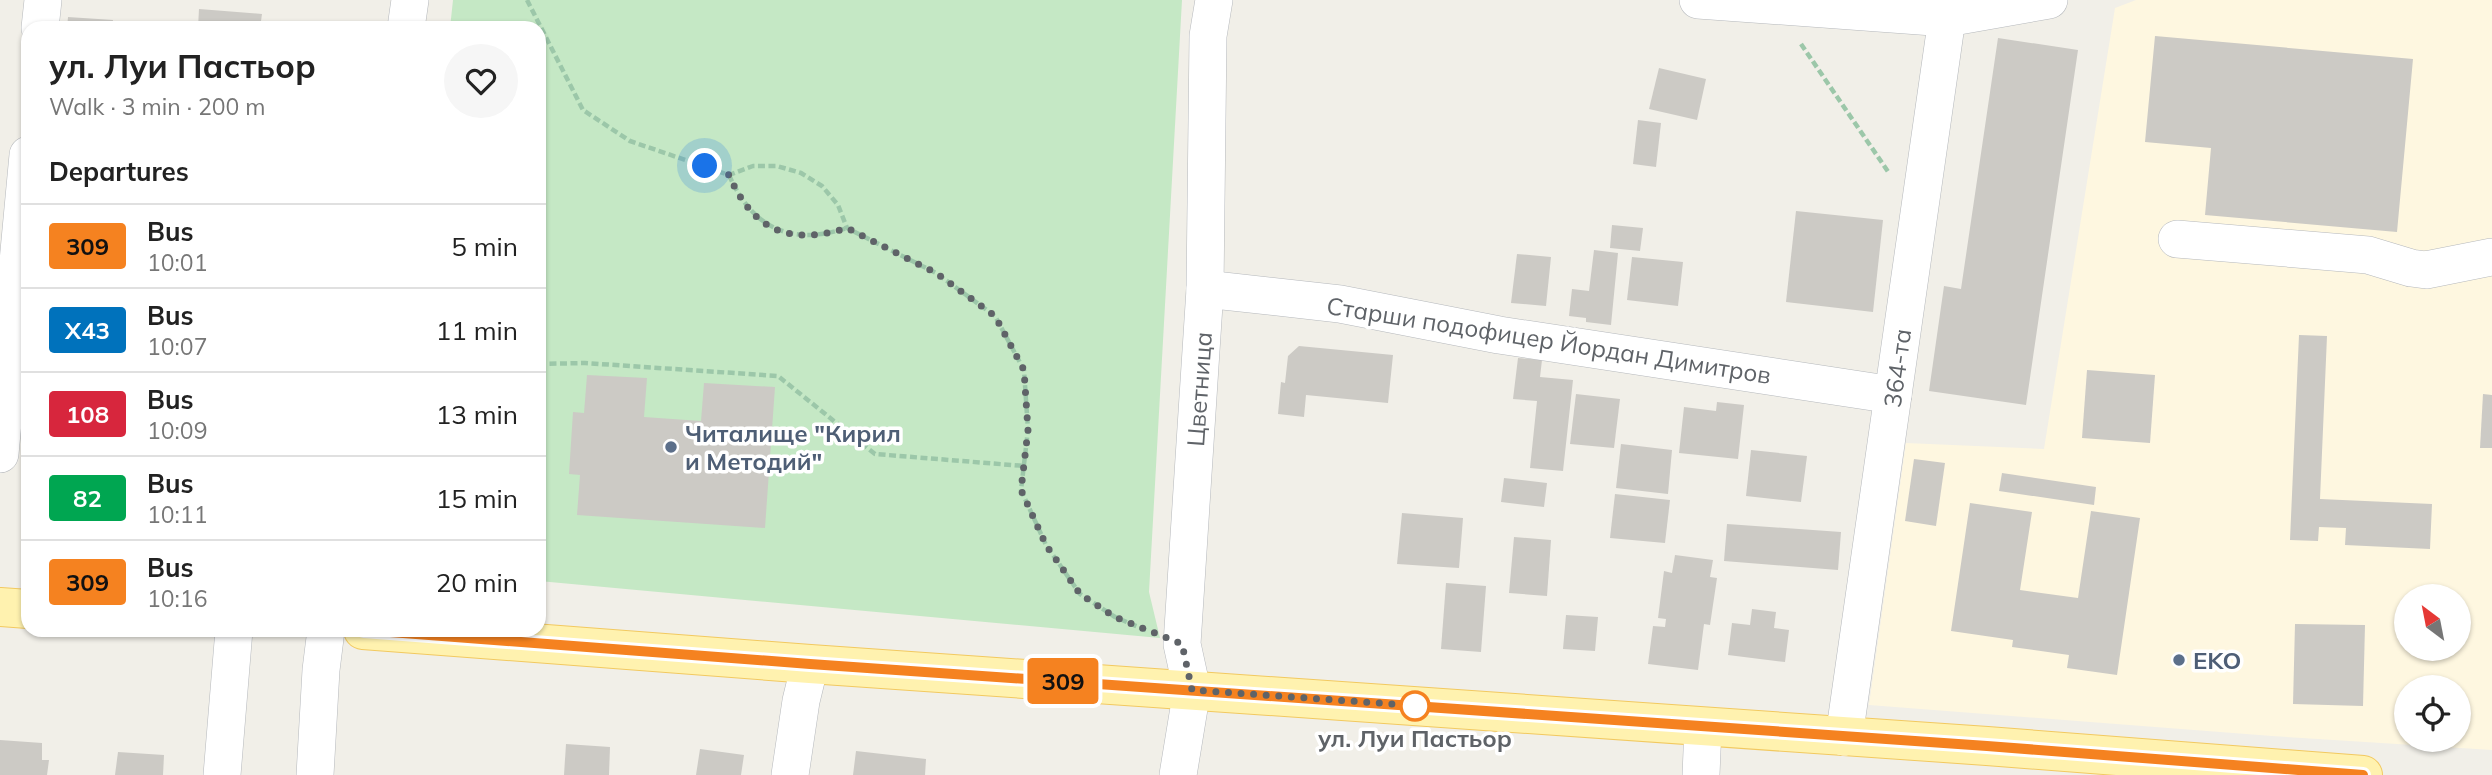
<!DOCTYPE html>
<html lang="en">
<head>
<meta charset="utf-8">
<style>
	:root { --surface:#fff; --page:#f6f6f6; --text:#222; --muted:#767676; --line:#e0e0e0 }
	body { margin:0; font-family:Mulish,sans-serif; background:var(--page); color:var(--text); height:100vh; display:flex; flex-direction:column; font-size:26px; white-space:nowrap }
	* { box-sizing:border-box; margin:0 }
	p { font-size:23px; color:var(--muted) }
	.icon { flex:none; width:38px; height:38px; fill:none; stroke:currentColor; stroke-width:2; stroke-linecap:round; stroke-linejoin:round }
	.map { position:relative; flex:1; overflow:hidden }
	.side { position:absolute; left:21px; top:21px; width:525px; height:616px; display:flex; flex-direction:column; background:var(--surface); border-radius:21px; box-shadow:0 2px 5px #0004 }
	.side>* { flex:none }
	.badge { padding:0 14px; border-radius:5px; font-size:24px; line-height:46px }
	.needle { width:46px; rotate:328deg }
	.controls { position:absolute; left:2394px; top:584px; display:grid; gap:14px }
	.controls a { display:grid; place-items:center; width:77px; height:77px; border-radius:50%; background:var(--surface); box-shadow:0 2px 5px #0004; font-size:35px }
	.you { position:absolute; width:35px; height:35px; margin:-18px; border:5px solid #fff; border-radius:50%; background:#1a73e8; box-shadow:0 0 0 10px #1a73e833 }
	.map>.badge { position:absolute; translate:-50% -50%; box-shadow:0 0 0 4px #fff }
	h2 { padding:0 28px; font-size:26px; line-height:63px }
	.round { display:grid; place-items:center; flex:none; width:74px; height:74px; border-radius:37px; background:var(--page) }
	.overview { display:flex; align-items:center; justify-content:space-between; height:119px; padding:0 28px }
	h1 { font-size:33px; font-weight:700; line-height:52px }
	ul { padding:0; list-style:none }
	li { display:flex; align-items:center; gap:21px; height:84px; padding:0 28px; border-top:2px solid var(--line) }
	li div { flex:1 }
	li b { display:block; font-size:26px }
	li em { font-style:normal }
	li .badge { min-width:77px; font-weight:700; text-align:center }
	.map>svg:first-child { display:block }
</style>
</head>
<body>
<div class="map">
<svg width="2492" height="775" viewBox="0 0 2492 775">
	<rect width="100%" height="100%" fill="#f1efe8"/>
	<path fill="#fef7e0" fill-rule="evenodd" d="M2136 0H2492V750L2272 736 1869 705 1906 443 2044 449 2115 8ZM2406 597H2459V649H2406ZM2406 688H2459V740H2406Z"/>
	<path fill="#c5e8c5" d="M453 0H1182L1149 592 1160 638 539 581V28H450Z"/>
	<g fill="#cccac5">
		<path d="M199 9 262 14 260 28H198Z"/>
		<path d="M68 17 113 20 112 28H67Z"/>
		<path d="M2155 36 2413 59 2397 232 2205 215 2211 148 2145 142Z"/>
		<path d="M1998 38 2078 50 2026 405 1929 391 1944 286 1961 289Z"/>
		<path d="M1659 68 1706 79 1697 120 1649 109Z"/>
		<path d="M1638 120 1661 123 1656 167 1633 164Z"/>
		<path d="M1796 211 1883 220 1873 312 1786 302Z"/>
		<path d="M1612 225 1643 228 1640 251 1610 248Z"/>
		<path d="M1594 250 1618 253 1611 325 1586 322V318L1569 316 1572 289 1589 291Z"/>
		<path d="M1517 254 1551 257 1546 306 1511 303Z"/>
		<path d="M1632 257 1683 262 1678 306 1627 300Z"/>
		<path d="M2299 335 2327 336 2320 499 2432 504 2430 549 2345 545 2346 528 2319 527 2318 541 2290 540Z"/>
		<path d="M1299 346 1393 355 1388 403 1306 395 1304 417 1278 414 1281 382 1285 383 1288 356Z"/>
		<path d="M1518 358 1542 360 1540 377 1573 380 1563 471 1530 468 1537 401 1513 399Z"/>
		<path d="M2087 370 2155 375 2150 443 2082 438Z"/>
		<path d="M587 375 647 378 644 417 701 421 704 383 775 387 765 528 577 515 580 475 569 474 573 412 584 413Z"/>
		<path d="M1576 394 1620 399 1614 448 1570 444Z"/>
		<path d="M2483 394 2492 395V448H2480Z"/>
		<path d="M1717 402 1744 405 1738 459 1679 453 1684 407 1716 411Z"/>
		<path d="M1621 444 1672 450 1668 494 1616 488Z"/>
		<path d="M1751 450 1807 456 1801 502 1746 496Z"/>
		<path d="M1914 459 1945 463 1936 526 1905 521Z"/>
		<path d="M2002 473 2096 487 2094 505 1999 491Z"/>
		<path d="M1504 478 1547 483 1544 507 1501 502Z"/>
		<path d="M1615 494 1670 500 1665 543 1610 538Z"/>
		<path d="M1970 503 2032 512 2020 590 2078 598 2091 511 2140 518 2117 675 2067 668 2069 655 2012 647 2013 640 1951 631Z"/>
		<path d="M1402 513 1463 518 1459 568 1397 564Z"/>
		<path d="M1727 524 1841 532 1838 570 1724 561Z"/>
		<path d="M1514 537 1551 540 1547 596 1509 593Z"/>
		<path d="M1675 555 1713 560 1710 577 1717 578 1710 625 1704 624 1698 670 1648 664 1653 626 1665 627 1666 619 1658 618 1664 571 1672 573Z"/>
		<path d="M1446 583 1486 586 1481 652 1441 649Z"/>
		<path d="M1752 609 1776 612 1774 628 1789 630 1785 662 1728 655 1732 623 1750 625Z"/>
		<path d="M1566 615 1598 617 1595 651 1563 649Z"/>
		<path d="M2295 624 2365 625 2363 706 2293 704Z"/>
		<path d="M0 740 42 743V760H49L47 775H0Z"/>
		<path d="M566 744 610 747 609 775H564Z"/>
		<path d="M700 749 744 755 741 775H696Z"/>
		<path d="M856 751 926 759 925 775H853Z"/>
		<path d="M118 752 164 755 163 775H115Z"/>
	</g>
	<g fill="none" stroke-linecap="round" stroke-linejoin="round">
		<defs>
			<g id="minor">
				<path d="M1698 0 1947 18 2049 0"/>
				<path d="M40 28 43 0"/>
				<path d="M406 28 410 0"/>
				<path d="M2177 239 2368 255 2411 268 2426 270 2492 257"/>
				<path d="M1205 289 1340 304 1499 335 1893 395"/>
				<path d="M0 454 28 155"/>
				<path d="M1844 737 1947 18 1952 0"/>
				<path d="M222 775 234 630"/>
				<path d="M315 775 321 670 326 630"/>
				<path d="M790 775 801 701 810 664"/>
				<path d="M1178 775 1192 690 1182 644 1205 289 1208 36 1214 0"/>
				<path d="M1701 775 1703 727"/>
			</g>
			<g id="major">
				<path d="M0 607 28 609"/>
				<path d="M363 630 810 664 1987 746 2363 775"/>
			</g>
		</defs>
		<use href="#minor" stroke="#b5b8bc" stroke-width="38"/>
		<use href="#major" stroke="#f2c960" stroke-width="40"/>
		<g stroke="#9cc7a9" stroke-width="4.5" stroke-dasharray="7 3.5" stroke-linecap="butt">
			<path d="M527 0 583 110 630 141 729 175 753 166H777L801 173 822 186 838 205 847 228 936 273 995 316 1024 370 1028 430 1021 490 1046 545 1080 594 1115 617 1148 631"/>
			<path d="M1801 44 1889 173"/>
			<path d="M729 175C753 229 791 246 847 228"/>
			<path d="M539 364 585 363 778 376 875 454 1024 466"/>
		</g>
		<use href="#minor" stroke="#fff" stroke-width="37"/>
		<use href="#major" stroke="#fff2af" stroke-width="38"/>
	</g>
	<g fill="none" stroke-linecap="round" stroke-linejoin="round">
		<defs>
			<path id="line" d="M364 630 810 664 1987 746 2363 775"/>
		</defs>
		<use href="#line" stroke="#fff" stroke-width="16"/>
		<use href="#line" stroke="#f58220" stroke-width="10"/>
		<path stroke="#5f6368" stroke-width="7" stroke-dasharray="0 12.6" d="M705 166 729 175C753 231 790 246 847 228L936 273 995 316 1024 370 1028 430 1021 490 1046 545 1080 594 1115 617 1182 644 1192 690 1421 706H1415"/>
	</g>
	<g fill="#5c6f8a" stroke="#fff" stroke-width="2.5">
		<circle cx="671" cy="447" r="7"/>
		<circle cx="2179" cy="660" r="7"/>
	</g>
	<circle fill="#fff" stroke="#f58220" stroke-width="3.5" cx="1415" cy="706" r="14"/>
	<g text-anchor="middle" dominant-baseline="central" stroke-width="7" stroke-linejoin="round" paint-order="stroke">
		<g font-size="24" fill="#5f6368" stroke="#fff">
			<text transform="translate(1549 340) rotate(9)">Старши подофицер Йордан Димитров</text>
			<text transform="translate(1897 368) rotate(-82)">364-та</text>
			<text transform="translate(1199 389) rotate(-86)">Цветница</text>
		</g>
		<g font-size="24" font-weight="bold" fill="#4e5e75" stroke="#fff" text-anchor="start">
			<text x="685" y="433">Читалище "Кирил<tspan x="685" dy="28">и Методий"</tspan></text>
			<text x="2193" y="660">EKO</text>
		</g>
		<g font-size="24" font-weight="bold" fill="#5f6368" stroke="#fff">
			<text x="1415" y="738">ул. Луи Пастьор</text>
		</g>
	</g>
</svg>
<div class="controls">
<a><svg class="needle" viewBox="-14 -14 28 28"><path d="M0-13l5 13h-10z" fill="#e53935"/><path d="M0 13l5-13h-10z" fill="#767676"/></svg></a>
<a><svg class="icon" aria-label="locate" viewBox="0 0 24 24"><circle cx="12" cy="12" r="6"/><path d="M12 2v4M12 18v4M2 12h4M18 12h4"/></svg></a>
</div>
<div class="you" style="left:705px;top:166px"></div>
<b class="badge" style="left:1063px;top:681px;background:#f58220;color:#111">309</b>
<section class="side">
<div class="overview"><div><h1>ул. Луи Пастьор</h1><p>Walk · 3 min · 200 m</p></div><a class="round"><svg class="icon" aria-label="heart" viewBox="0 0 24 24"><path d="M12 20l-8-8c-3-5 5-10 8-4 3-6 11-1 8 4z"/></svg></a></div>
<h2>Departures</h2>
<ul>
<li><span class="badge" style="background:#f58220;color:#111">309</span><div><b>Bus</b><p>10:01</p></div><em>5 min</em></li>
<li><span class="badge" style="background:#0072bc;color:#fff">X43</span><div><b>Bus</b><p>10:07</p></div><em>11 min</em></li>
<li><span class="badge" style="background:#d7263d;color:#fff">108</span><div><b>Bus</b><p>10:09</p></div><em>13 min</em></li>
<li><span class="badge" style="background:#00a651;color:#fff">82</span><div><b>Bus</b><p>10:11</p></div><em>15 min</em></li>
<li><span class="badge" style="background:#f58220;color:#111">309</span><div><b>Bus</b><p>10:16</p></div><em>20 min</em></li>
</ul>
</section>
</div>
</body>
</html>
